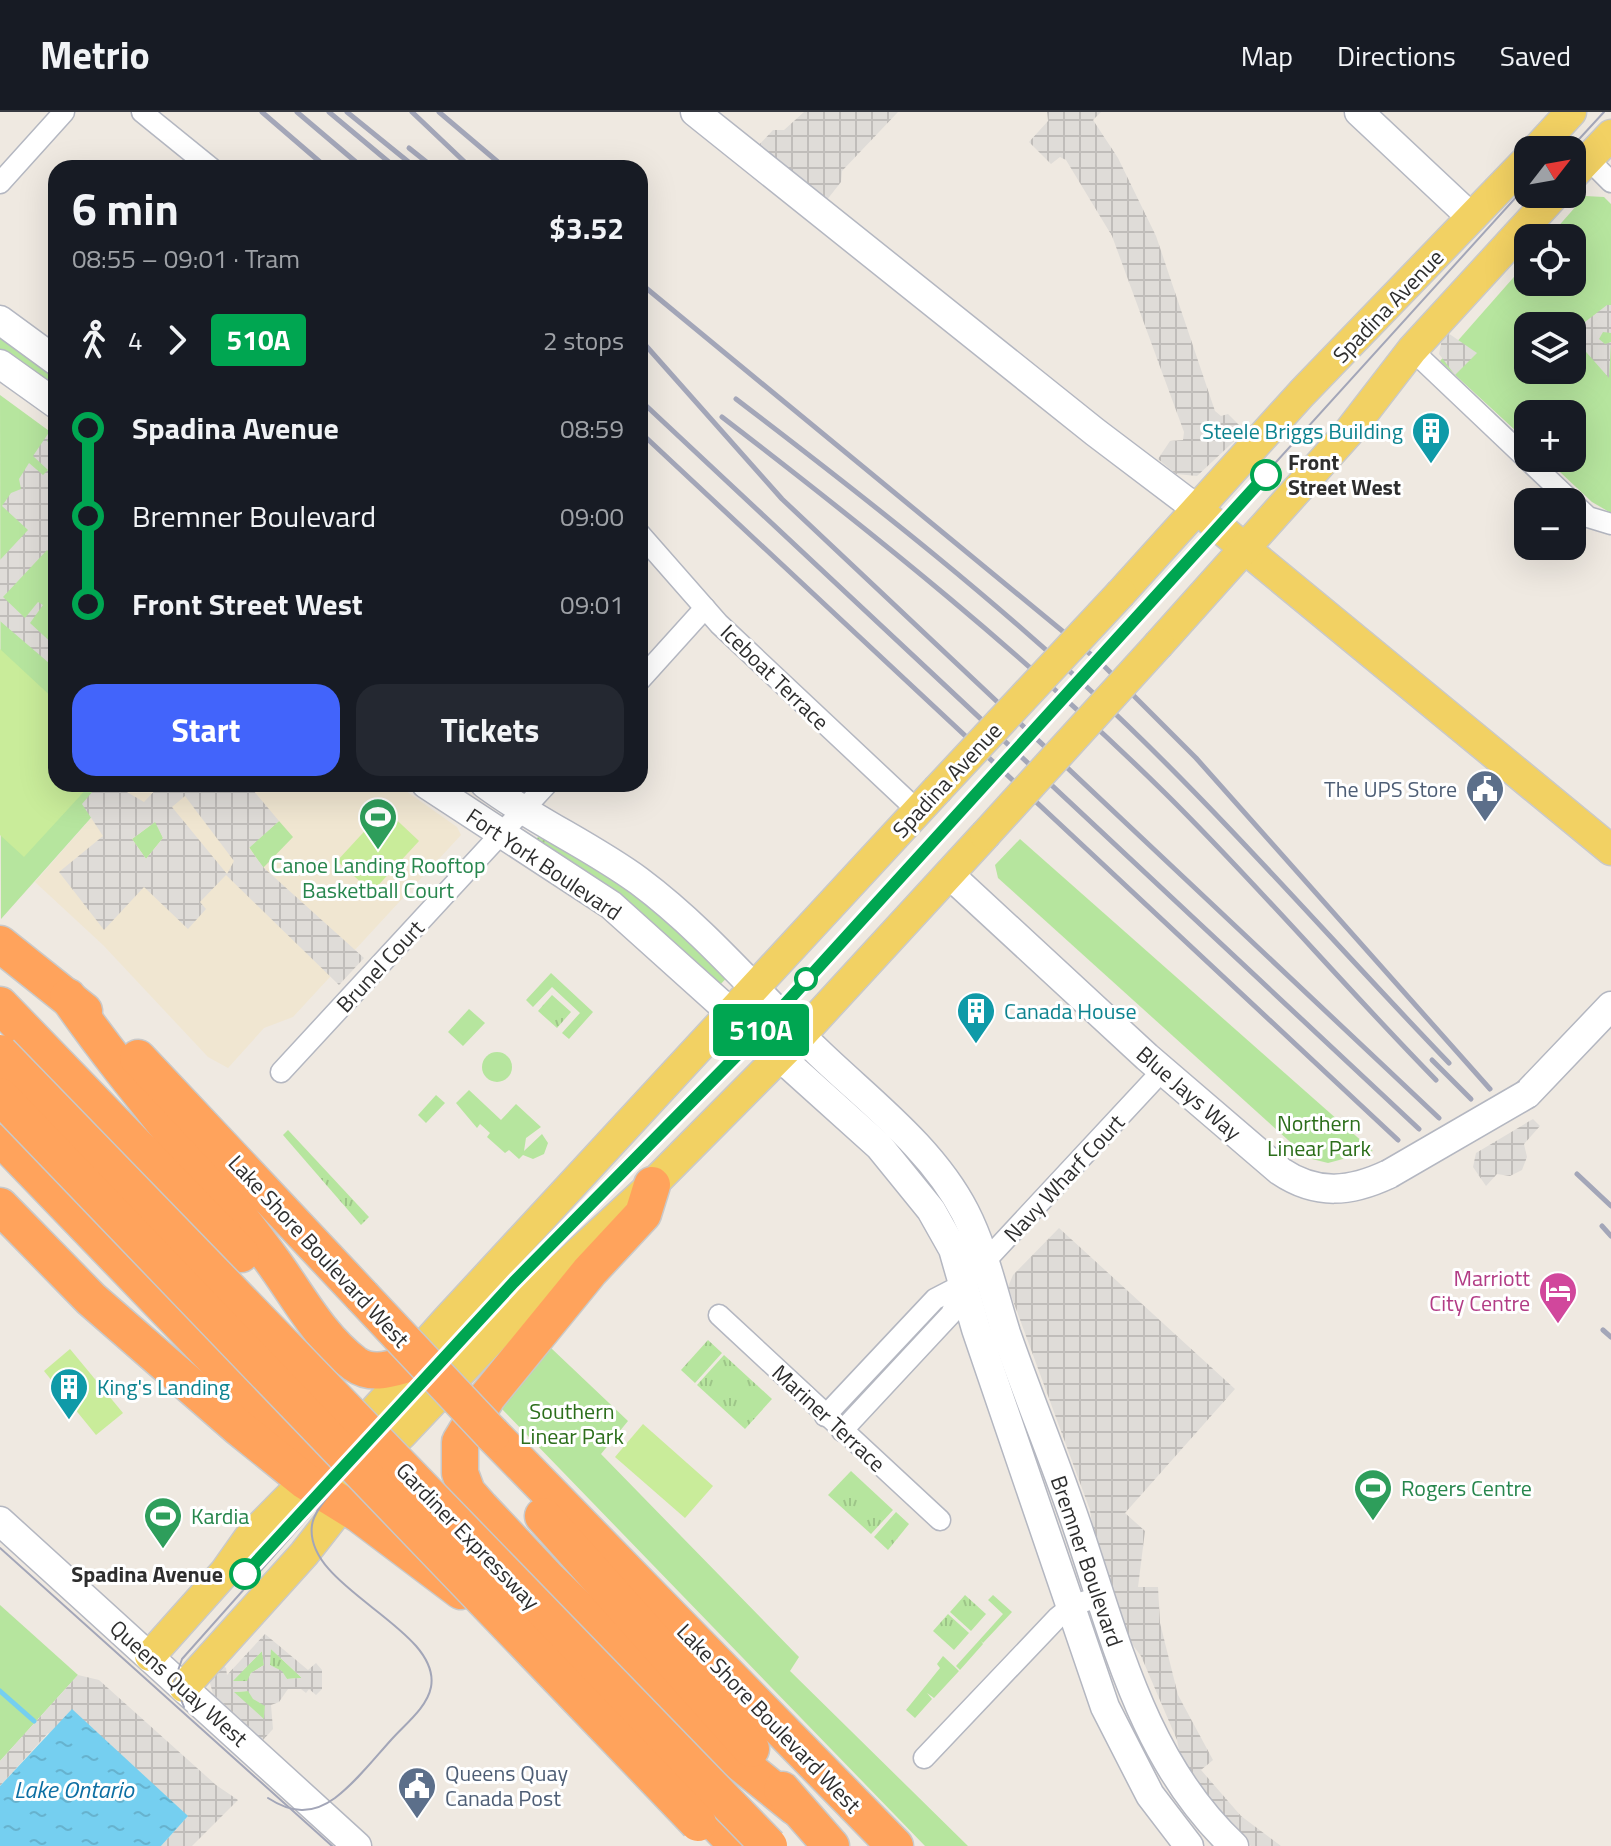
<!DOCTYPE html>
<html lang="en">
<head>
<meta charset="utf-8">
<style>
	:root { --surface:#171b24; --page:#242831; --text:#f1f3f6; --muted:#9ea1a6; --line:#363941; --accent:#4264fb }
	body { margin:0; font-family:"Titillium Web",sans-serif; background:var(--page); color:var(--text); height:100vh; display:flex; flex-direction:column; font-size:30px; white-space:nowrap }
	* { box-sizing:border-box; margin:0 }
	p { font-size:26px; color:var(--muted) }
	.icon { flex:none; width:44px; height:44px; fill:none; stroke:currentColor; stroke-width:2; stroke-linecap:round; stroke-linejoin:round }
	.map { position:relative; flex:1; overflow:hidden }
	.drawer { position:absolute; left:48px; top:48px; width:600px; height:632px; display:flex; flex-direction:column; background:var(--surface); border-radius:24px; box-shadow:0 8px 32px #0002 }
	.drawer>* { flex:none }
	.badge { padding:0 16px; border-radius:6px; font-size:28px; line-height:52px }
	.needle { width:52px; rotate:59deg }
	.fabs { position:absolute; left:1514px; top:24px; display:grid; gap:16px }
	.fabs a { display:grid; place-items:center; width:72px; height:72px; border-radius:16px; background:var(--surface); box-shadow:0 8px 32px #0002; font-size:40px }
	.map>.badge { position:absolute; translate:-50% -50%; box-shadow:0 0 0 4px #fff }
	.legs { display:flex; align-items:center; gap:12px; height:88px; padding:0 24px; font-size:26px }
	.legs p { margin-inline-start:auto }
	.headline { display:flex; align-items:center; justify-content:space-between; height:136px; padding:0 24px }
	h1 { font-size:44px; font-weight:700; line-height:60px }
	.action { display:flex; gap:16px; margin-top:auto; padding:16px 24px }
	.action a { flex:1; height:92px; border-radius:24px; background:var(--accent); color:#fff; font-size:32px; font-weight:700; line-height:92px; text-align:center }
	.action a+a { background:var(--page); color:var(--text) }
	ul { padding:0 24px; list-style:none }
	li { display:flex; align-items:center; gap:28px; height:88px; font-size:30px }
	li i { display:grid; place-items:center; width:12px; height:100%; margin:0 10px; background:currentColor }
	li i::after { content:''; width:20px; height:20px; margin:-10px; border:6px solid; border-radius:50%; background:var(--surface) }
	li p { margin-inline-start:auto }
	li:first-child i { background:linear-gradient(#0000 50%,currentColor 0) }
	li:last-child i { background:linear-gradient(currentColor 50%,#0000 0) }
	header { display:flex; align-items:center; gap:48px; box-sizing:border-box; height:112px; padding:0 40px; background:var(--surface); border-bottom:2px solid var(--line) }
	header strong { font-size:38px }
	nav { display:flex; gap:44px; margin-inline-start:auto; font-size:28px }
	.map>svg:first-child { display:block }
</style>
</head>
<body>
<header>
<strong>Metrio</strong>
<nav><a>Map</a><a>Directions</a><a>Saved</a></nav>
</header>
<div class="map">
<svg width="1611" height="1734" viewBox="0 0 1611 1734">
	<defs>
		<pattern id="grass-tufts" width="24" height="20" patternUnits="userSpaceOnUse" patternTransform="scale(2)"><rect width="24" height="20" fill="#b6e59e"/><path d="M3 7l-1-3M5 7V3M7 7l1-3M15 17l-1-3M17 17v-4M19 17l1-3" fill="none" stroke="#9dc588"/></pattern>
		<pattern id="plaza-grid" width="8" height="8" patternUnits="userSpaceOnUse" patternTransform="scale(2)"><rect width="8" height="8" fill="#dfdcd8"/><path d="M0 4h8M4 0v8" fill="none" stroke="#c0bdba"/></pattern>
		<pattern id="water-ripples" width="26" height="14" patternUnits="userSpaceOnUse" patternTransform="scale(2)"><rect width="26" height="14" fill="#75cff0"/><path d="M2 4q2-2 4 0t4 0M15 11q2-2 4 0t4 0" fill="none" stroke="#66b2ce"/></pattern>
	</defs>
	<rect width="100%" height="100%" fill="#efe9e1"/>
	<path fill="#f0e6d1" d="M121 672H396L457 715 461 723 293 905 264 916 228 956 208 945 103 833 35 770Z"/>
	<g fill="url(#grass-tufts)">
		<path d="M0 217 56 259V284L0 244Z"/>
		<path d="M541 721 595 745 732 860 719 874 533 731Z"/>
		<path d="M552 883 571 900 557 916 538 899Z"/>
		<path d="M288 1018 369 1105 361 1113 283 1023Z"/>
		<path d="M708 1228 722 1241 695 1271 681 1258Z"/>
		<path d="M724 1243 772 1287 745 1317 697 1273Z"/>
		<path d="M851 1359 893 1398 871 1422 828 1383Z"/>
		<path d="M896 1400 909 1412 888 1438 874 1425Z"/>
		<path d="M965 1483 986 1502 971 1519 950 1500Z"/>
		<path d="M948 1502 969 1521 954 1538 933 1519Z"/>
		<path d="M270 1536 302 1566 287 1567 270 1553Z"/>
		<path d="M262 1539 264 1553 251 1561 248 1569H232Z"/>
		<path d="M248 1579 265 1593 264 1608 233 1580Z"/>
	</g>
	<g fill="#b6e59e" fill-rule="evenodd">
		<path d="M1585 84 1604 85 1611 92V401L1592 390 1545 346H1572V302H1528V330L1440 249 1528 149V170H1572V126H1548ZM1528 214H1572V258H1528Z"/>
		<path d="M0 283 56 324V672H121L1 807Z"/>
		<path d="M156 709 163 726 146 747 132 727Z"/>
		<path d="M279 709 293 725 263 756 249 735Z"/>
		<path d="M1020 727 1373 1039 1328 1051 1308 1046 998 766 995 753Z"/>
		<path d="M551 861 593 900 569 927 562 921 580 901 552 875 533 895 526 888Z"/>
		<path d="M469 897 485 911 463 934 448 920Z"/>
		<circle cx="497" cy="955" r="15"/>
		<path d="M469 978 501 1008 516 992 541 1015 526 1026 524 1039 542 1022 548 1031 544 1042 533 1047 523 1043 519 1047 509 1038 505 1041 487 1025 490 1021 480 1012 477 1016 456 991Z"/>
		<path d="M436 983 445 991 426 1011 418 1003Z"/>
		<path d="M551 1236 628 1309 601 1342 799 1545 790 1559 968 1734H925L499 1294Z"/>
		<path d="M993 1483 1012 1500 983 1531 981 1529 983 1532 960 1558 956 1554 1003 1502 988 1488Z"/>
		<path d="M0 1493 78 1563 0 1649Z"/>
		<path d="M943 1544 959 1559 934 1586 927 1581 932 1587 915 1606 906 1598 940 1556 937 1552Z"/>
	</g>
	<g fill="#c9ec9a">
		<path d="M0 537 56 589V672H91L24 745 0 723Z"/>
		<path d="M385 697 419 729 372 780 337 749Z"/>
		<path d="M70 1237 123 1301 96 1323 44 1259Z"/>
		<path d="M643 1312 713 1374 685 1406 615 1345Z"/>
	</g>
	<g fill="url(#plaza-grid)" fill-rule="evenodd">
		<path d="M804 0H898L842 59 841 70 826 89 758 34 773 18H784Z"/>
		<path d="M1047 0H1101L1093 8 1118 46 1156 124 1215 299 1221 304 1228 302 1245 319 1197 364 1176 362 1158 347 1170 329 1183 328 1184 320 1112 124 1066 48 1060 45 1051 52 1029 30 1048 9Z"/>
		<path d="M1607 193H1611V221L1603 220 1599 227 1605 232 1611 230 1609 266 1572 224V220Z"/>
		<path d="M1448 221 1477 241 1455 263 1439 242 1442 227Z"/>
		<path d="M56 310V327L52 324 47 329 56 338V446L47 438 3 485 25 506 38 490 43 493 30 511 56 535V557L0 509V448L28 418 2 394 11 381 21 377 19 367 29 351 43 363 48 358 33 344Z"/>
		<path d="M99 672H113L144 690 161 672H248L279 709 249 736 264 756 364 846 339 873 226 763 200 790 206 797 188 817 144 775 104 818 59 760 103 724 82 692ZM185 684 234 749 227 762 172 695ZM155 710 163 726 146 747 132 727Z"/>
		<path d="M1533 1007 1540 1014 1524 1032 1527 1045 1522 1058 1510 1064 1497 1062 1486 1074 1473 1055 1476 1041Z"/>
		<path d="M1059 1116 1235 1277 1125 1401 1145 1419 1138 1475H1158L1160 1511 1178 1583 1213 1648 1201 1658 1241 1704 1281 1734H1251L1237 1722 1182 1652 1177 1628 1141 1544 1129 1528 1095 1432 1090 1398 1008 1175 1013 1163Z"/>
		<path d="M265 1522 308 1558 316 1551 322 1558V1577L316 1583 309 1577 306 1581 301 1577H288L279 1590 271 1593 273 1617 263 1628 213 1582 210 1571 220 1550 226 1556 227 1563ZM271 1537 301 1565V1566L287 1567 282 1559 270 1553ZM262 1539 264 1553 251 1561 247 1569H233ZM248 1579 253 1587 265 1594 264 1607 234 1580Z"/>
		<path d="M78 1563 99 1568 216 1673 238 1688 192 1734H161L188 1704 48 1621 0 1674V1649Z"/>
	</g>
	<path fill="url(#water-ripples)" d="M72 1597 188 1704 161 1734H0V1674Z"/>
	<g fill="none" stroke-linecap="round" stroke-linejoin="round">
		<path stroke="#75cff0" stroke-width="5" d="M0 1579 34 1609"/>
		<defs>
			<g id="street">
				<path d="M142 0 211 56"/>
				<path d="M1588 47 1611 70"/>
				<path d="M0 71 64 0"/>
				<path d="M1412 238 1588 405 1611 412"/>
				<path d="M640 422 719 512 918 699"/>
				<path d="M640 568 705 496"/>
				<path d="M281 960 547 672"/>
				<path d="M719 1203 940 1408"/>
				<path d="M825 1304 935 1187 964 1172"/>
				<path d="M842 1319 951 1202 964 1172 1162 959"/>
				<path d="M924 1646 1058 1505 1073 1493 1099 1485"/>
			</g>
			<g id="secondary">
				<path d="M695 0 1095 320 1198 398"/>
				<path d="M1359 0 1472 106"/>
				<path d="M0 208 56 249"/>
				<path d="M0 252 56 292"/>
				<path d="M426 672 611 793 879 1034 931 1098 953 1137 976 1217 1105 1595 1150 1683 1189 1734"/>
				<path d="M485 672C534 709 590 733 639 769 706 819 759 884 819 941 870 990 932 1036 965 1100 984 1137 993 1180 1006 1221 1029 1287 1056 1351 1078 1417 1116 1529 1144 1650 1234 1734"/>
				<path d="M949 762 1147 945 1280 1059C1317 1084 1351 1080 1389 1062"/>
				<path d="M1527 982 1611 894"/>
				<path d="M0 1409 357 1734"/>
			</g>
			<g id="primary">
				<path d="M1536 38 1571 0"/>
				<path d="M1572 64 1611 23"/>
				<path d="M1198 398 1611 738"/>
				<path d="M1121 481 1302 281 1528 47"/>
				<path d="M1159 532 1348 321 1412 238 1555 82"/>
				<path d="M376 1297 397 1274 408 1252 447 1208 937 678"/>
				<path d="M401 1323 538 1178 652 1073 801 923 985 723"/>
				<path d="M150 1544 225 1460 249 1426 320 1354"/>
				<path d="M184 1575 304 1442 355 1377"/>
			</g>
			<g id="highway">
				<path d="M0 832 84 899"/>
				<path d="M68 885C131 976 206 1057 271 1147 297 1182 319 1225 355 1252 372 1264 390 1257 408 1252"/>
				<path d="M0 893 241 1142"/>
				<path d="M138 946 362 1184"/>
				<path d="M0 1025 252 1286 327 1347"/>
				<path d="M652 1073 643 1102 590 1159 488 1284 460 1330V1361L467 1380 481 1396 549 1468 717 1632 795 1695"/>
				<path d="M0 1094 91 1187 238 1315 305 1369 360 1403 461 1479"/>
				<path d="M492 1322 895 1734"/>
				<path d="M543 1404 751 1637"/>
				<path d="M681 1675 738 1734"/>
				<path d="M782 1678 831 1734"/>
			</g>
		</defs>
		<use href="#street" stroke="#b4b7c1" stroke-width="23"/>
		<use href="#secondary" stroke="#b4b7c1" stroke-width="31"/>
		<use href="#primary" stroke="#c9c9c9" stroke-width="33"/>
		<use href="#highway" stroke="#c9c9c9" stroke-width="39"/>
		<use href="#street" stroke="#fff" stroke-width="20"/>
		<use href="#secondary" stroke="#fff" stroke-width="28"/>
		<use href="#primary" stroke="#f2d163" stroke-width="30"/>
		<use href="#highway" stroke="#ffa35c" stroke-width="36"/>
		<g stroke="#a3a6b8" stroke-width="2">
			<path d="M1569 38 1604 0"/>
			<path d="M386 1307 514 1170 756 924 1528 72"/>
			<path d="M0 1436 332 1734"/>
			<path d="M184 1595 174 1570 182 1547 344 1365"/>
			<path d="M268 1686C291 1701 312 1703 335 1686 356 1670 373 1648 391 1628 404 1613 427 1596 431 1575 442 1516 303 1476 312 1413 314 1400 326 1387 334 1377"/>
		</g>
		<g stroke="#a3a6b8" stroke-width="5">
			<path d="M262 0 327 56"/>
			<path d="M297 0 363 56"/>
			<path d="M329 0 396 56"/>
			<path d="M347 0 416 56"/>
			<path d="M412 0 471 56"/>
			<path d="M439 0 505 56"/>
			<path d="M409 36 434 56"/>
			<path d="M640 171 1100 550 1196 646 1490 977"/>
			<path d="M640 227 782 387 1439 1006"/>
			<path d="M736 287C871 390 1005 495 1127 613 1239 721 1341 839 1449 951"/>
			<path d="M640 288 1419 1017"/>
			<path d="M722 305C877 424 1027 545 1166 682 1259 774 1344 874 1436 968"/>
			<path d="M640 320 1398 1028"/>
			<path d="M1432 948 1471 987"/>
			<path d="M1577 1062 1611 1094"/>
			<path d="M1602 1114 1611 1124"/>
			<path d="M1603 1218 1611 1225"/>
		</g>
		<defs>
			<path id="secondary-bridge" d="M1389 1062 1527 982"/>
			<g id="primary-bridge">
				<path d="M937 678 1121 481"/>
				<path d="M985 723 1159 532"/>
			</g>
			<g id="highway-bridge">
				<path d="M0 941 769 1734"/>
				<path d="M0 984 698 1711"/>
				<path d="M362 1184 492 1322"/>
			</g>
		</defs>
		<use href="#secondary-bridge" stroke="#b4b7c1" stroke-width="31" stroke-linecap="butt"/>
		<use href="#primary-bridge" stroke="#c9c9c9" stroke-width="33" stroke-linecap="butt"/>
		<use href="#highway-bridge" stroke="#c9c9c9" stroke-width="39" stroke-linecap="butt"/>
		<use href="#secondary-bridge" stroke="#fff" stroke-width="28"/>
		<use href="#primary-bridge" stroke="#f2d163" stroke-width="30"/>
		<use href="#highway-bridge" stroke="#ffa35c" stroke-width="36"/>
	</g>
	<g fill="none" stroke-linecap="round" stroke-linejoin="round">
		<defs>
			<path id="line-1" d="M245 1462 514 1170 756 924 1266 363"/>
		</defs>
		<use href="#line-1" stroke="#fff" stroke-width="18"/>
		<use href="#line-1" stroke="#00a651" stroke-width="12"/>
	</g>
	<defs>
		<symbol id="building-pin" viewBox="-11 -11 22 30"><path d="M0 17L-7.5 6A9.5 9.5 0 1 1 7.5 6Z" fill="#0f9aa8" stroke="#fff"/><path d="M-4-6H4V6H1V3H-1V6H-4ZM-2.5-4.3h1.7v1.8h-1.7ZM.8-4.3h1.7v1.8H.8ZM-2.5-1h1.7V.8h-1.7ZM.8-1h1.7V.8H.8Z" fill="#fff"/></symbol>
		<symbol id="civic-pin" viewBox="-11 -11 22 30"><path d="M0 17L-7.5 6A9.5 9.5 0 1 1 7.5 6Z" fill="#5c6f8a" stroke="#fff"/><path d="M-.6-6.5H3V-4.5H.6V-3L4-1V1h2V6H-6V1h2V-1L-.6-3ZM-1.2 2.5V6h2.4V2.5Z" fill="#fff"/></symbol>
		<symbol id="stadium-pin" viewBox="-11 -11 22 30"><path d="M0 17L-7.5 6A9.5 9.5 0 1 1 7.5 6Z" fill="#2e9e5b" stroke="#fff"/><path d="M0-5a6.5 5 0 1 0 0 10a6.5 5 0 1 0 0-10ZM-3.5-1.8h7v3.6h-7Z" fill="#fff"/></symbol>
		<symbol id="hotel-pin" viewBox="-11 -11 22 30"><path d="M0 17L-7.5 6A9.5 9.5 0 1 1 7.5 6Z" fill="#d1479c" stroke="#fff"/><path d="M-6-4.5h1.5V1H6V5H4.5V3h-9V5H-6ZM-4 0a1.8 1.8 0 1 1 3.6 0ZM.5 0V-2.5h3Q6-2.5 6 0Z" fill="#fff"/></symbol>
	</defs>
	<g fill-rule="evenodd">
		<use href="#building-pin" x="1409" y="297" width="44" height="60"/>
		<use href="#civic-pin" x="1463" y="655" width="44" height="60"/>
		<use href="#stadium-pin" x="356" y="683" width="44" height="60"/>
		<use href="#building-pin" x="954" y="877" width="44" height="60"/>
		<use href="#hotel-pin" x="1536" y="1157" width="44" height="60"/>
		<use href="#building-pin" x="47" y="1253" width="44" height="60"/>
		<use href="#stadium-pin" x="1351" y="1354" width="44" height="60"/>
		<use href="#stadium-pin" x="141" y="1382" width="44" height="60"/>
		<use href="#civic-pin" x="395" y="1652" width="44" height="60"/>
	</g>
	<g fill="#fff" stroke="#00a651" stroke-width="4">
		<circle cx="1266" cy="363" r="14"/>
		<circle cx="806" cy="867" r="10"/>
		<circle cx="245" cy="1462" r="14"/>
	</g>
	<g text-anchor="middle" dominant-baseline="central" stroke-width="6" stroke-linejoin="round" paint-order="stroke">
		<g font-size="22" fill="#2e2e2e" stroke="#fff">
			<text transform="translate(1388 194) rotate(-46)">Spadina Avenue</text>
			<text transform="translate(775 565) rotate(44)">Iceboat Terrace</text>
			<text transform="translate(947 668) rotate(-47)">Spadina Avenue</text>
			<text transform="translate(544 752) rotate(34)">Fort York Boulevard</text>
			<text transform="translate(380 854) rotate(-47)">Brunel Court</text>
			<text transform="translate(1189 981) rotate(41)">Blue Jays Way</text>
			<text transform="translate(1064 1066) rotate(-47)">Navy Wharf Court</text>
			<text transform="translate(319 1139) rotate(47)">Lake Shore Boulevard West</text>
			<text transform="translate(829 1306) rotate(43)">Mariner Terrace</text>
			<text transform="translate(468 1424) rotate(46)">Gardiner Expressway</text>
			<text transform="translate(1087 1449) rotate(71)">Bremner Boulevard</text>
			<text transform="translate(179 1571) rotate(42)">Queens Quay West</text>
			<text transform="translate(769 1606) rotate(46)">Lake Shore Boulevard West</text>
		</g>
		<g font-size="22" fill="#0d838f" stroke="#fff" text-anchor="start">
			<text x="1403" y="319" text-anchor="end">Steele Briggs Building</text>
			<text x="1004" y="899">Canada House</text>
			<text x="97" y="1275">King's Landing</text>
		</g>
		<g font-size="22" font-weight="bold" fill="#2e2e2e" stroke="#fff" text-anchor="start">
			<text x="1288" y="350">Front<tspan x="1288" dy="25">Street West</tspan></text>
			<text x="223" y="1462" text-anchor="end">Spadina Avenue</text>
		</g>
		<g font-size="22" fill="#4e5e75" stroke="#fff" text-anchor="end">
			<text x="1457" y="677">The UPS Store</text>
			<text x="445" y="1661" text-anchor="start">Queens Quay<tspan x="445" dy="25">Canada Post</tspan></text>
		</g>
		<g font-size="22" fill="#27864d" stroke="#fff" text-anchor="start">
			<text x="378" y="753" text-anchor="middle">Canoe Landing Rooftop<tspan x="378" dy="25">Basketball Court</tspan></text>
			<text x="1401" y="1376">Rogers Centre</text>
			<text x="191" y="1404">Kardia</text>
		</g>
		<g font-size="22" fill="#2c6e1b" stroke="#fff">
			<text x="1319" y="1011">Northern<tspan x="1319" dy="25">Linear Park</tspan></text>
			<text x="572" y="1299">Southern<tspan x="572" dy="25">Linear Park</tspan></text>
		</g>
		<g font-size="22" fill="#b23c85" stroke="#fff" text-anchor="end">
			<text x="1530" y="1166">Marriott<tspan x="1530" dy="25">City Centre</tspan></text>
		</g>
		<g font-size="24" font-style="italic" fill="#0d6fa3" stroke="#fff">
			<text x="74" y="1677">Lake Ontario</text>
		</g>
	</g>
</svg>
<div class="fabs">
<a><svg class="needle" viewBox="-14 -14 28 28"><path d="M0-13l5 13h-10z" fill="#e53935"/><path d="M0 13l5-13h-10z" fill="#9ea1a6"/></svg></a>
<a><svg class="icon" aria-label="locate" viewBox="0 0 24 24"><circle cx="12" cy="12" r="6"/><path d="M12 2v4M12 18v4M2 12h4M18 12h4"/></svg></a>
<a><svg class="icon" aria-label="layers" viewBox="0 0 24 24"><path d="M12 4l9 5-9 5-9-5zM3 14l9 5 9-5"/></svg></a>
<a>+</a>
<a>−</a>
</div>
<b class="badge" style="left:761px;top:918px;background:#00a651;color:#fff">510A</b>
<section class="drawer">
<div class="headline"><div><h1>6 min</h1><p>08:55 – 09:01 · Tram</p></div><b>$3.52</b></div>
<div class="legs"><svg class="icon" aria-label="walk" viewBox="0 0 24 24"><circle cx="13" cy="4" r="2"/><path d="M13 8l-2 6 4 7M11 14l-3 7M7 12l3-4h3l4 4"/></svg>4<svg class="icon" aria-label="forward" viewBox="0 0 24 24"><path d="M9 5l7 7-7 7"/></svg><b class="badge" style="background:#00a651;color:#fff">510A</b><p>2 stops</p></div>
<ul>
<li><i style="color:#00a651"></i><b>Spadina Avenue</b><p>08:59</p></li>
<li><i style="color:#00a651"></i><span>Bremner Boulevard</span><p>09:00</p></li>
<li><i style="color:#00a651"></i><b>Front Street West</b><p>09:01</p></li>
</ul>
<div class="action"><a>Start</a><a>Tickets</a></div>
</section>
</div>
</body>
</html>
